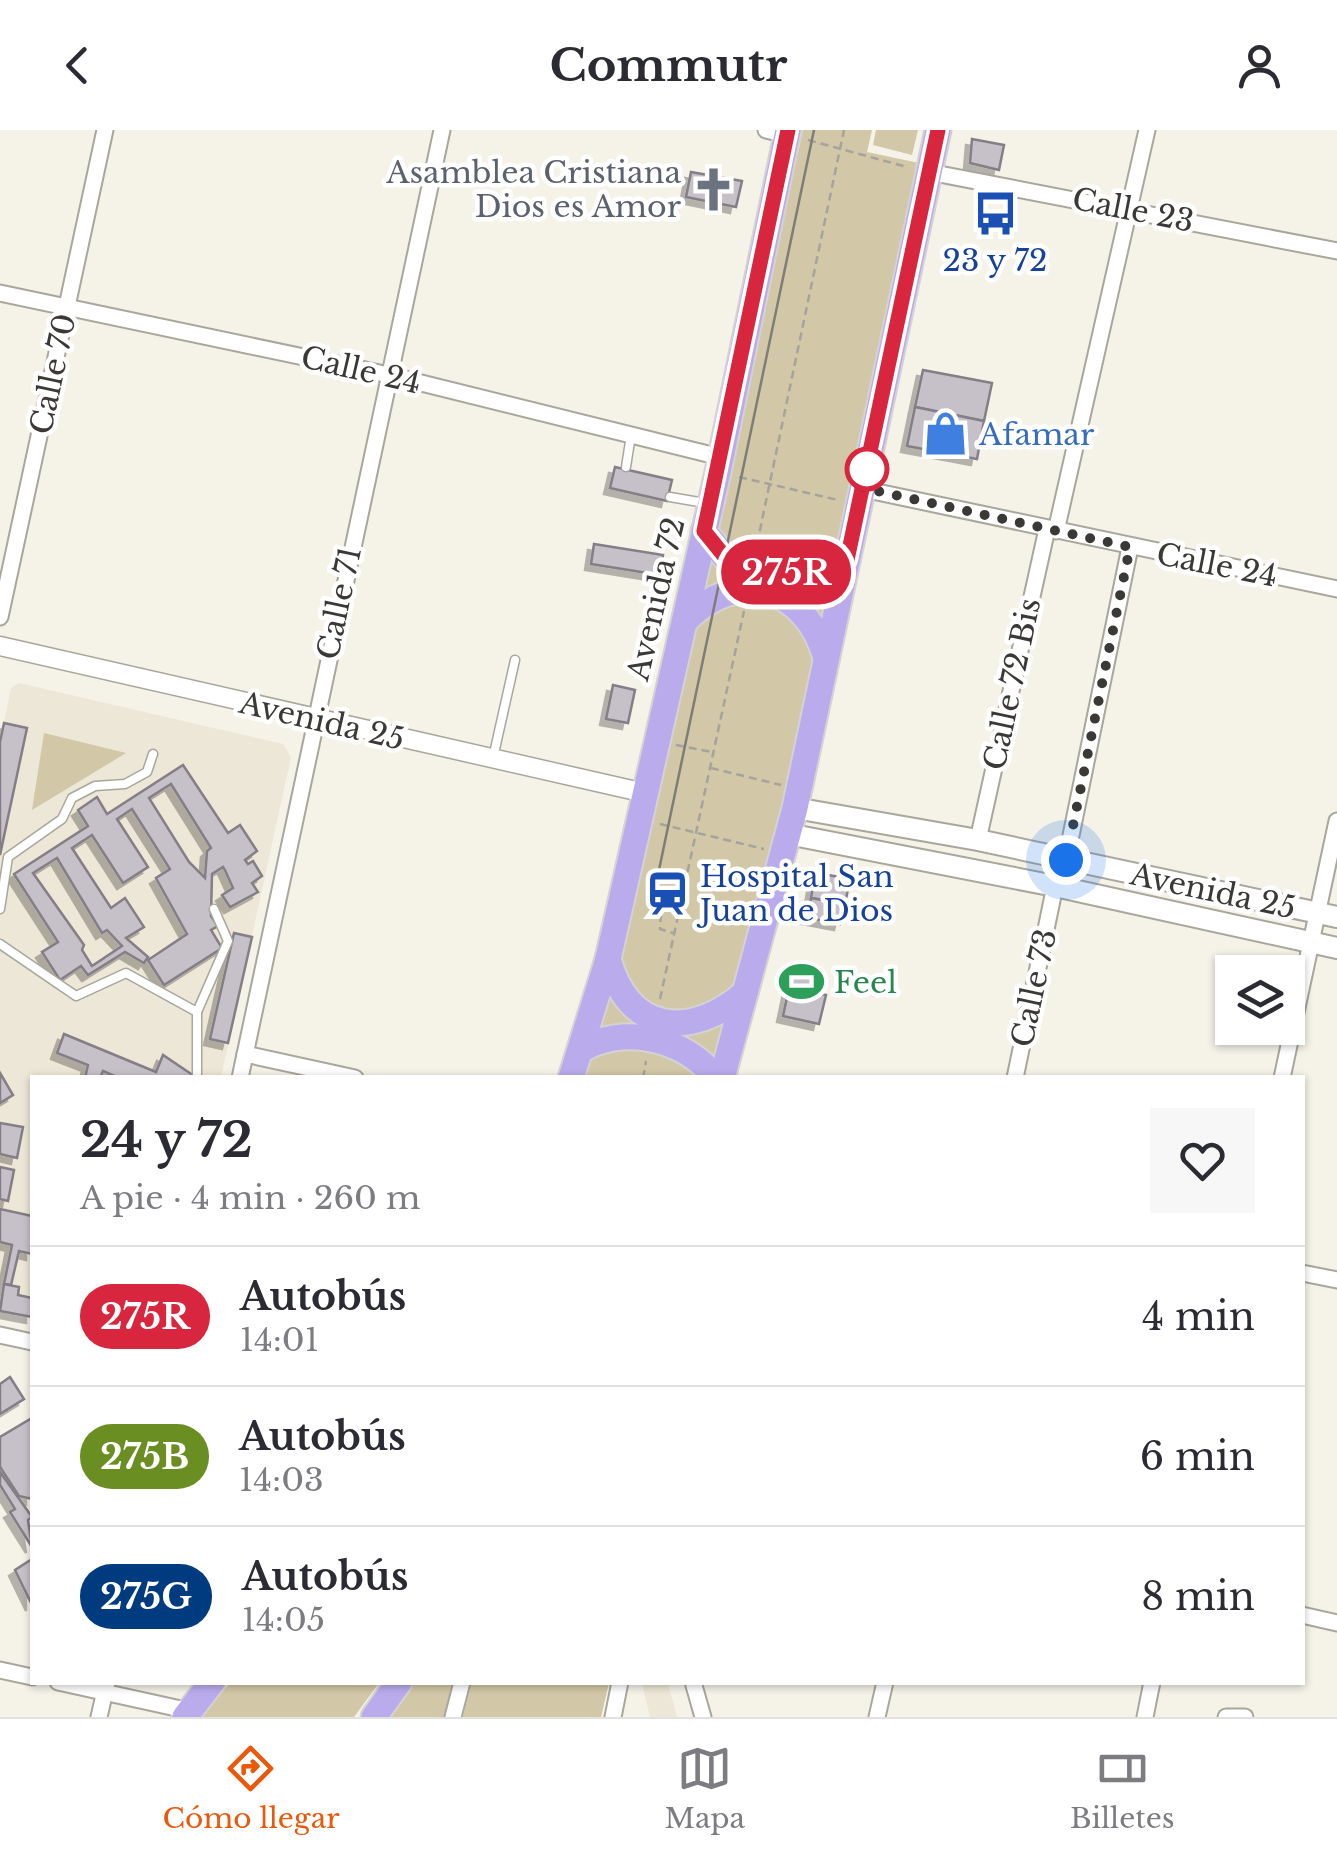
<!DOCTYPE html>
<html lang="es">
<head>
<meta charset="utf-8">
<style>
	:root { --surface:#fff; --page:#f7f7f7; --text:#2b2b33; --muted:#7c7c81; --line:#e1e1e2; --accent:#ea580c }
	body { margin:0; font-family:"Libre Baskerville",serif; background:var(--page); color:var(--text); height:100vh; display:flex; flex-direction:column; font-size:38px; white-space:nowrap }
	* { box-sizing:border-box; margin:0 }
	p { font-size:32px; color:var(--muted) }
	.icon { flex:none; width:55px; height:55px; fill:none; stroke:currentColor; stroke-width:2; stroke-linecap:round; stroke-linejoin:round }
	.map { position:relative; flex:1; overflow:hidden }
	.drawer { position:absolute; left:30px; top:945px; width:1275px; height:610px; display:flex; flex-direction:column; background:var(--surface); border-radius:0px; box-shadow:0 2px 8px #0004 }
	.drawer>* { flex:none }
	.badge { padding:0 20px; border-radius:32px; font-size:35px; line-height:65px }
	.buttons { position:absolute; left:1215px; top:825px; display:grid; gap:20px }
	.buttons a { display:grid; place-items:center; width:90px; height:90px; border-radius:0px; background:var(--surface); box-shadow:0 2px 8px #0004; font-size:50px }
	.you { position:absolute; width:50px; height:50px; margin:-25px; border:8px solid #fff; border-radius:50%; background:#1a73e8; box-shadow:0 0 0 15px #1a73e833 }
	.map>.badge { position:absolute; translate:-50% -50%; box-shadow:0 0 0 5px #fff }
	.round { display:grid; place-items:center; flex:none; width:105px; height:105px; border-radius:0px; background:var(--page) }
	.overview { display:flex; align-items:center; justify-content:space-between; height:170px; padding:0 50px }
	h1 { font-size:48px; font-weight:700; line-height:75px }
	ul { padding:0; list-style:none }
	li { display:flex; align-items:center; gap:30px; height:140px; padding:0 50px; border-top:2px solid var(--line) }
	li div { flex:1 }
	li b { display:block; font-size:38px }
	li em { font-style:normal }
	li .badge { min-width:110px; font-weight:700; text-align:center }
	header { display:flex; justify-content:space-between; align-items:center; height:130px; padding:0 50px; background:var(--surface); font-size:45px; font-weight:700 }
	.tab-bar { display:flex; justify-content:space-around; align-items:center; height:140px; border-top:2px solid var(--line); background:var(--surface); font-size:28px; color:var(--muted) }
	.tab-bar a { display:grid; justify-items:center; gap:5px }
	.tab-bar .current { color:var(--accent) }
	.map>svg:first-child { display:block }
</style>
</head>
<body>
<header><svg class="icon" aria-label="back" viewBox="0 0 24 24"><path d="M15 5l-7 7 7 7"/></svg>Commutr<svg class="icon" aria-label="person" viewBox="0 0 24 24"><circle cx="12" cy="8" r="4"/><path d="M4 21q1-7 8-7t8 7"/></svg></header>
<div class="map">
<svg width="1337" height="1587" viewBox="0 0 1337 1587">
	<defs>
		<filter id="shadow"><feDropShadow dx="-6" dy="6" stdDeviation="0" flood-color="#0004"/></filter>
	</defs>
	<rect width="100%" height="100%" fill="#f5f2e8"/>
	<g fill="#ece7d6">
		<path d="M19 553 283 614 291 627 221 947 32 948V1187L0 1181V612L11 558Z"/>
		<path d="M642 1553H668L677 1587H650Z"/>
	</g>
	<g fill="#d2c7a6">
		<path d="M803 0H872L867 22 919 33 836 420 832 431 820 438 730 422 715 399Z"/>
		<path d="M876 0H918L912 25 873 15Z"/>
		<path d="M710 424 830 451 822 488C793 447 745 436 701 463Z"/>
		<path d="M743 467 789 481 812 521C812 567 753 842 724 868 708 883 673 887 652 879 628 869 621 836 621 813L693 506 702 489Z"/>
		<path d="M44 603 126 623 32 680Z"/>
		<path d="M608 861C637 902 680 915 725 893L715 928C687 901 635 903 598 900Z"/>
		<path d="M609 911 698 932 706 948H582L590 922Z"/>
		<path d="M230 1553H379L354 1587H200Z"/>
		<path d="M412 1553H456L448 1587H387Z"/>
		<path d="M471 1553V1552L609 1553 601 1587H463Z"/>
	</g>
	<g fill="#c6c0c9" stroke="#847e86" stroke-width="2.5" fill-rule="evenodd" filter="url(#shadow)">
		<path d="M972 9 1004 15 999 40 970 33Z"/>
		<path d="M691 42 742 51 736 77 686 67Z"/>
		<path d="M923 240 992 253 984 291 915 277Z"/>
		<path d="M915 277 984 291 977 329 907 316Z"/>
		<path d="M615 337 672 350 667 371 610 358Z"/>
		<path d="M594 414 663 425 660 445 591 434Z"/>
		<path d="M613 555 635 560 628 593 606 589Z"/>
		<path d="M4 593 27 598 0 725V612Z"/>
		<path d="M183 635 228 703 240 695 257 721 245 730 248 734 253 731 262 746 252 753 258 762 230 777 222 765 233 758 225 740 223 737 212 744 211 786 218 796 211 800 222 818 164 855 148 830 187 804 156 748 170 739 132 679 117 689 148 737 123 753 92 705 72 718 111 778 125 768 144 797 126 808 148 827 144 833 125 822 88 845 81 836 60 850 42 822 58 812 14 744 88 696 78 680 97 667 107 684ZM171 654 211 718 207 721 205 748 189 732 149 668ZM57 728 102 803 107 800 122 816 92 836 82 820 84 815 33 743Z"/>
		<path d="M823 744 850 749 845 774 811 768 814 750Z"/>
		<path d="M811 768 845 774 840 794 808 788Z"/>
		<path d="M234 803 252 807 228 913 210 909Z"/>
		<path d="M793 842 813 846 810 862 789 858Z"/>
		<path d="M789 858 826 865 819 894 783 886Z"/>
		<path d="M64 904 156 942 163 925 197 948H119L103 941 100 948H85L88 935 57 923Z"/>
		<path d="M0 943 13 965 0 973Z"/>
		<path d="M0 993 23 997 17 1028 0 1024Z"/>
		<path d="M0 1037 14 1040 8 1071 0 1069Z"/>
		<path d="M0 1079 32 1086V1124L19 1121 11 1155 4 1154 12 1115 0 1112Z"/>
		<path d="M4 1154 19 1157 18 1165 32 1168V1187L0 1181Z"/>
		<path d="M10 1247 24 1269 0 1284V1254Z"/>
		<path d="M32 1288V1369L19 1366 0 1337V1307Z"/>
		<path d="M0 1342 32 1387 28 1390 32 1417 10 1382 15 1379 0 1355Z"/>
		<path d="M32 1429V1475L15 1440Z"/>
	</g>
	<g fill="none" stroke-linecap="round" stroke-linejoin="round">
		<defs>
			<g id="service">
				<path d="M626 337 631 305"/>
				<path d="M670 367 705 373"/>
				<path d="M493 628 515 530"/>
				<path d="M0 779 8 727 62 689 72 668 95 656 125 654 147 642 153 624"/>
				<path d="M0 814 76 866 126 843 197 882V948"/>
				<path d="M197 882 228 811 214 779"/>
			</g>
			<g id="minor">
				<path d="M766 0 787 5"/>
				<path d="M929 42 1337 121"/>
				<path d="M0 163 389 245 720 327"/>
				<path d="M863 359 1337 459"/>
				<path d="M1056 401 1147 0"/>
				<path d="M0 487 105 0"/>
				<path d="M978 710 1047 399"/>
				<path d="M245 924 355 948"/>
				<path d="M240 948 442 0"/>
				<path d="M1015 948 1055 756 1066 730 1130 417"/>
				<path d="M1282 948 1337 691"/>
				<path d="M1302 1143 1337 1150"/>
				<path d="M0 1205 32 1212"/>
				<path d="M1302 1485 1337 1493"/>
				<path d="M0 1540 32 1547"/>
				<path d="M58 1552 190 1581"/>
				<path d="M693 1552 703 1587"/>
				<path d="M99 1587 107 1552"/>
				<path d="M453 1587 462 1552"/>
				<path d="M613 1587 620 1552"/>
				<path d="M877 1587 885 1552"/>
				<path d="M1145 1587 1152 1552"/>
				<path d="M1226 1587H1245"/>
			</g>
			<path id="tertiary" d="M0 516 645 663"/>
			<g id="secondary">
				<path d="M795 678 978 710 1337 787"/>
				<path d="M788 704 1055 756 1337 818"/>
			</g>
			<g id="trunk">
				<path d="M704 401 725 427 809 447 829 443 847 430"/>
				<path d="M685 491C738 436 806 456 826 528"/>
				<path d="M608 829C629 904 690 910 745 863"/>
				<path d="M581 920C621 894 687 908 715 948"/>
				<path d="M571 948 608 829 718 342 788 0"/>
				<path d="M722 948 795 678 938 0"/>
				<path d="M185 1587 212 1552"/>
				<path d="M374 1587 399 1552"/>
			</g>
		</defs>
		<use href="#service" stroke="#a9a69c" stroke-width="11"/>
		<use href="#minor" stroke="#a9a69c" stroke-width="19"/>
		<use href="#tertiary" stroke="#a9a69c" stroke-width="21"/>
		<use href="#secondary" stroke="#a9a69c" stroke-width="24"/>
		<use href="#trunk" stroke="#d4d3d3" stroke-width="29"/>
		<g stroke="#a5a39c" stroke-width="2.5" stroke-dasharray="8 5" stroke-linecap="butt">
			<path d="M808 10 907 37"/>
			<path d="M739 347 838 370"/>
			<path d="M757 414 844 0"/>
			<path d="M676 615 712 622"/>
			<path d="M711 638 781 655"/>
			<path d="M660 694 764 719"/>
			<path d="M661 784 660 799 673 803"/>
			<path d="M660 869 744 481"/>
			<path d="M643 948 646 931"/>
		</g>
		<use href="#service" stroke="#fff" stroke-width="8"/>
		<use href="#minor" stroke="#fff" stroke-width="15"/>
		<use href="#tertiary" stroke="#fff" stroke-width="18"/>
		<use href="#secondary" stroke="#fff" stroke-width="20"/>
		<use href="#trunk" stroke="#baacec" stroke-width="25"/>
		<path stroke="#7f7d77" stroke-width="2.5" d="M655 759 814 0"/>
	</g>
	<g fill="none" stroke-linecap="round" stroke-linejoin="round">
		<defs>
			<path id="line" d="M788 0 704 401 725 427 810 447 829 443 847 430 938 0"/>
		</defs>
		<use href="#line" stroke="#fff" stroke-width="22"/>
		<use href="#line" stroke="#d7263d" stroke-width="15"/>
		<path stroke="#3a3935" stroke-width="10" stroke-dasharray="0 18" d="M867 339 863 358 1130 417 1066 730"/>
	</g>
	<defs>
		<symbol id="church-bare" viewBox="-9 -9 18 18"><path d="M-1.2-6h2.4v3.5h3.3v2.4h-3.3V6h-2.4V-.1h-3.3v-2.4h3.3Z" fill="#6b7280" stroke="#fff" stroke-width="2.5" paint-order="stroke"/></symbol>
		<symbol id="bus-bare" viewBox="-9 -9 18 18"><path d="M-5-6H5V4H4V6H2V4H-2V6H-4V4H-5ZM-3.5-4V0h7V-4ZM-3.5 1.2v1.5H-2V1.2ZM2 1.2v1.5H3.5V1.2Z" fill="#1a4fb4" stroke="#fff" stroke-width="2.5" paint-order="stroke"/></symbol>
		<symbol id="shop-bare" viewBox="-9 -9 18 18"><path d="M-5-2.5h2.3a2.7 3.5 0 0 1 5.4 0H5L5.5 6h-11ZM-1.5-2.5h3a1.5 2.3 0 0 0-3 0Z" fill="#3f7fe0" stroke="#fff" stroke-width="2.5" paint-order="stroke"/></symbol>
		<symbol id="station-bare" viewBox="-9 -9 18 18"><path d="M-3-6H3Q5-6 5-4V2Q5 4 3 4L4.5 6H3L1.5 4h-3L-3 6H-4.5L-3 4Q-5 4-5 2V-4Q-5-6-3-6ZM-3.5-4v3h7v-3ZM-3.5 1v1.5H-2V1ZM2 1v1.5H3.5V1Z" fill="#1a4fb4" stroke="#fff" stroke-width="2.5" paint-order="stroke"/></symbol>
		<symbol id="stadium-bare" viewBox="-9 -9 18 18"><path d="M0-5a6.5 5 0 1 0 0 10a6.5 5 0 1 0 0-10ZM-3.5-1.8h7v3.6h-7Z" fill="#2e9e5b" stroke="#fff" stroke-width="2.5" paint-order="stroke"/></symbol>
	</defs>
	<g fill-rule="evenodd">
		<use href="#church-bare" x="682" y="28" width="63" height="63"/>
		<use href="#bus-bare" x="964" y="52" width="63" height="63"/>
		<use href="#shop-bare" x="914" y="272" width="63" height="63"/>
		<use href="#station-bare" x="636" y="732" width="63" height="63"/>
		<use href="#stadium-bare" x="770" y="820" width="63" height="63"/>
	</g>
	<circle fill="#fff" stroke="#d7263d" stroke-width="5" cx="867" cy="339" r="20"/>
	<g text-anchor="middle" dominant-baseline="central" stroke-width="9" stroke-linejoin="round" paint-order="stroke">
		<g font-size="30" fill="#5b616d" stroke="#fff" text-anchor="end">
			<text x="681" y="42">Asamblea Cristiana<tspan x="681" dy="34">Dios es Amor</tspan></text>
		</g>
		<g font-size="30" fill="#3a3935" stroke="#fff">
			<text transform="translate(1133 80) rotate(11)">Calle 23</text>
			<text transform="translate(361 240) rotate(13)">Calle 24</text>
			<text transform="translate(53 244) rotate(-78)">Calle 70</text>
			<text transform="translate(1217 435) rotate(11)">Calle 24</text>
			<text transform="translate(656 469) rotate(-77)">Avenida 72</text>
			<text transform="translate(339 473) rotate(-78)">Calle 71</text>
			<text transform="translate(1012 554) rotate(-78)">Calle 72 Bis</text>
			<text transform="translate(322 591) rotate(13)">Avenida 25</text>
			<text transform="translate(1213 761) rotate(12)">Avenida 25</text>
			<text transform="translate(1034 858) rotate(-78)">Calle 73</text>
		</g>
		<g font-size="30" fill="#164399" stroke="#fff">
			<text x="995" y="130">23 y 72</text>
			<text x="700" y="746" text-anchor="start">Hospital San<tspan x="700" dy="34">Juan de Dios</tspan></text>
		</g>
		<g font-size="30" fill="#366cbe" stroke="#fff" text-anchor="start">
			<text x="979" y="304">Afamar</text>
		</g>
		<g font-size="30" fill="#27864d" stroke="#fff" text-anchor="start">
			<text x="834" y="852">Feel</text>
		</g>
	</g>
</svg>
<div class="buttons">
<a><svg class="icon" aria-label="layers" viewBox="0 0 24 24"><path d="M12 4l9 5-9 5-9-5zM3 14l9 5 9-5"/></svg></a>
</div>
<div class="you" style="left:1066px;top:730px"></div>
<b class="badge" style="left:786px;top:442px;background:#d7263d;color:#fff">275R</b>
<section class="drawer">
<div class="overview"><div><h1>24 y 72</h1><p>A pie · 4 min · 260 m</p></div><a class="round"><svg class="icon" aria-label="heart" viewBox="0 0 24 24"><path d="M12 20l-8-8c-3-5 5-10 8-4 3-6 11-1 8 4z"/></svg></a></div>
<ul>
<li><span class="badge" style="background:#d7263d;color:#fff">275R</span><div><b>Autobús</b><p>14:01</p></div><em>4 min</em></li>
<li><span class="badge" style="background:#6b8e23;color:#fff">275B</span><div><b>Autobús</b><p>14:03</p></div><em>6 min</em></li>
<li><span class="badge" style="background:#003b80;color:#fff">275G</span><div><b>Autobús</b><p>14:05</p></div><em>8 min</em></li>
</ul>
</section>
</div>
<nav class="tab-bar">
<a class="current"><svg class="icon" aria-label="directions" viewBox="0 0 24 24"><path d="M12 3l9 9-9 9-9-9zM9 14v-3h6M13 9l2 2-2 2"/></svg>Cómo llegar</a>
<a><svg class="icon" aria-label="map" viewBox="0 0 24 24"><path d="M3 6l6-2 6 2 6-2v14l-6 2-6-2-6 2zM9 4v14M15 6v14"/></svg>Mapa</a>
<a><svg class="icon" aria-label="tickets" viewBox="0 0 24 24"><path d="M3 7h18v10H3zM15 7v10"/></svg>Billetes</a>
</nav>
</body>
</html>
